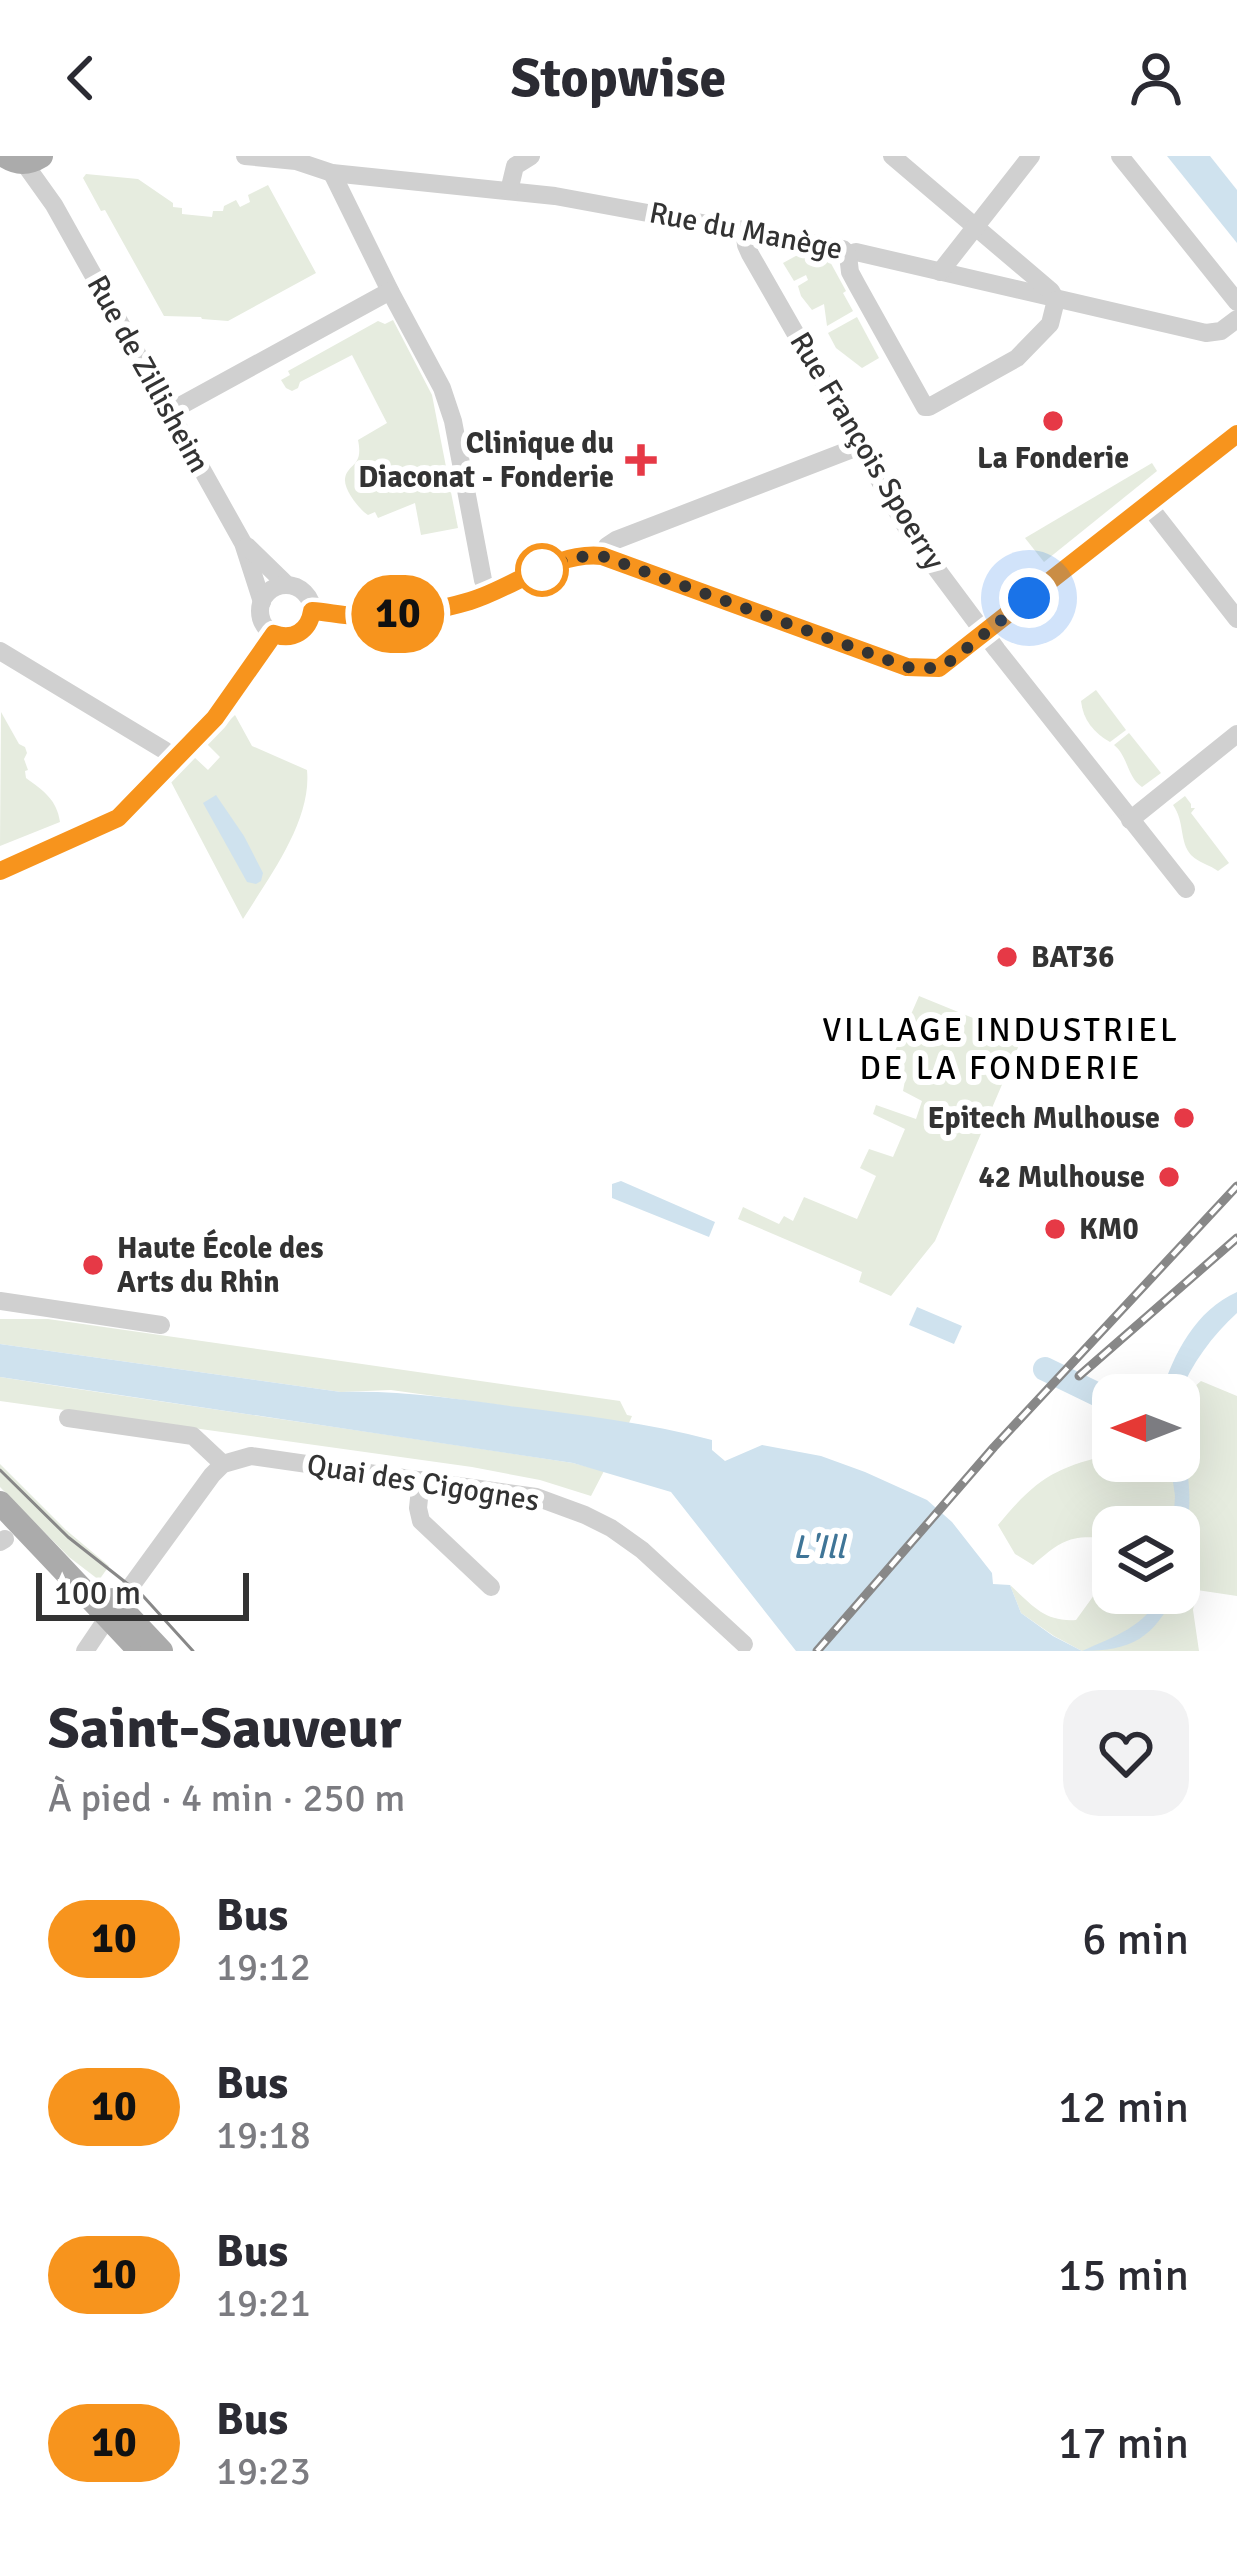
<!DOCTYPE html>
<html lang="fr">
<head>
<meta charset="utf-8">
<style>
	:root { --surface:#fff; --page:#f2f2f3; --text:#2b2b33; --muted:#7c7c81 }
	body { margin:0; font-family:Signika,sans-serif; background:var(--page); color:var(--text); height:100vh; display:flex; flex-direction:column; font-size:45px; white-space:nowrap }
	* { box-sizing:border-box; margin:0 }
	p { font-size:39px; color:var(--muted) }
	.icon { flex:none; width:66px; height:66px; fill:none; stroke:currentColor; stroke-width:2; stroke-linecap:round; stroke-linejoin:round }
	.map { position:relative; height:1495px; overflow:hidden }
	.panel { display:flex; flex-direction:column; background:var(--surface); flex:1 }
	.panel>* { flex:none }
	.badge { padding:0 24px; border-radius:39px; font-size:42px; line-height:78px }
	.needle { width:78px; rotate:270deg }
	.buttons { position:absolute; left:1092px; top:1218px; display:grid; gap:24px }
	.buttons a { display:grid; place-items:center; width:108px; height:108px; border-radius:24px; background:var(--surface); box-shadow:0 12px 48px #0002; font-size:60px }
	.scale { position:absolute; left:36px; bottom:30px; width:213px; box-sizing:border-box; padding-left:12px; border:6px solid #333; border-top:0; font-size:33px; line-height:42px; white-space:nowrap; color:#333; -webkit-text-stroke:9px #fff; paint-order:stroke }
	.you { position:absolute; width:60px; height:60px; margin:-30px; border:9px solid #fff; border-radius:50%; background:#1a73e8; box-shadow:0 0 0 18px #1a73e833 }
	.map>.badge { position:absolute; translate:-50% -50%; box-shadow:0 0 0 6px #fff }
	.round { display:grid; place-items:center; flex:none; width:126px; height:126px; border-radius:36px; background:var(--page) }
	.headline { display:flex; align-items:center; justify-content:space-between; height:204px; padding:0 48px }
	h1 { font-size:57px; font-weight:700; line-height:90px }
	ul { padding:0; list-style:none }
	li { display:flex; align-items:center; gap:36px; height:168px; padding:0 48px }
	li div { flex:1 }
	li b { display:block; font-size:45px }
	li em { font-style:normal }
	li .badge { min-width:132px; font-weight:700; text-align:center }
	header { display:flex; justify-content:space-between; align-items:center; height:156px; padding:0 48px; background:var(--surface); font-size:54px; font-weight:700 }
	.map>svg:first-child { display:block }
</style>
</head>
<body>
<header><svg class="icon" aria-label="back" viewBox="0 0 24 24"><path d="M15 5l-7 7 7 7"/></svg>Stopwise<svg class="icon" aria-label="person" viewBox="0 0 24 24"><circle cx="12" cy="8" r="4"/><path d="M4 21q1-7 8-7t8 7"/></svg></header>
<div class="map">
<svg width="1237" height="1495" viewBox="0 0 1237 1495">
	<rect width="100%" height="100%" fill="#fff"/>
	<g fill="#e6ecdf">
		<path d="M86 18 138 23 173 47V51L182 52V58L212 61 213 55H223L224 50 236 44 240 51 250 46 248 39 268 29 316 117 228 165 202 163 201 161 164 160 105 54 101 55 83 22Z"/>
		<path d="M803 96 828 102 846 135 843 137 853 155 827 170 824 148 812 154 801 140 798 130 808 124 806 119 794 125 783 107Z"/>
		<path d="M857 161 879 202 862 212 836 192 828 177Z"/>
		<path d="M393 164 432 239 458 372 421 379 415 347 378 362 375 356 368 359C360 354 344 335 345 323 347 307 364 312 358 284L387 267 352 199 300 226 298 232 292 235 286 232 281 224 290 219 288 215 378 165 385 168Z"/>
		<path d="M1152 307 1157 315 1044 406 1025 382Z"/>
		<path d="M1096 534 1126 574 1110 586C1094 577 1083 564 1081 545Z"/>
		<path d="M1 556 19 588 25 591 27 597 24 603 28 614 25 615 26 622C44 635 57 644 60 666L0 690Z"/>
		<path d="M235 559 252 590 307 614C312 665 269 721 243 763L169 622 193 600 208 614 220 601 206 587Z"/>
		<path d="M1129 577 1161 617 1142 631C1127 621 1128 600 1114 589Z"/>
		<path d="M1185 640 1191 648V652H1195L1191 657 1229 707 1218 715C1210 709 1199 707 1191 699 1179 685 1185 666 1173 649Z"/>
		<path d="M919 840 1022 882 935 1085 891 1140 859 1126 862 1116 738 1063 743 1051 779 1068 784 1060 793 1065 804 1041 857 1063 876 1020 860 1012 869 993 893 1001 905 973 873 958 876 949 916 963 922 945 903 935 906 919 888 911Z"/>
		<path d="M0 1163H48L620 1245 627 1259 632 1260 629 1267 391 1234 341 1236 0 1188Z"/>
		<path d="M0 1221C191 1251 382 1277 573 1307L604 1315 591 1340 540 1324 472 1311 0 1245Z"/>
		<path d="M1201 1225 1237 1240V1440L1197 1434 1193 1454 1199 1495H1082L1054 1480 1021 1457 1010 1429C1033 1450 1044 1466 1076 1464L1113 1413V1437H1179V1371H1113V1383C1071 1378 1063 1383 1033 1409L1015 1398 998 1369C1036 1323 1055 1311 1113 1298V1305H1179V1244Z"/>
		<path d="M0 1308 66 1374 109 1410 99 1424 69 1401 0 1331Z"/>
	</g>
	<g fill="#cfe2ee">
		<path d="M1167 0H1210L1237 34V87Z"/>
		<path d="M216 639 244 680 263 717 261 725 256 728 247 726 203 647Z"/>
		<path d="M621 1025 715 1066 709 1081 612 1042V1028Z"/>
		<path d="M1237 1136V1157C1212 1180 1192 1207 1179 1239H1161C1173 1198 1196 1154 1237 1136Z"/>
		<path d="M917 1151 962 1170 954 1188 909 1169Z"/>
		<path d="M0 1188 341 1236C402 1234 457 1243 518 1251 583 1259 648 1267 712 1284V1294L725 1305 762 1289 821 1300 865 1316 927 1344 952 1366 992 1417 993 1428 1010 1429 1021 1457 1053 1480 1082 1495H796L671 1336 573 1307 0 1221Z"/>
		<path d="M1179 1289C1199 1332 1185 1386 1179 1431V1371H1173L1175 1340 1170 1305H1179Z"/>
		<path d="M1161 1437H1176C1153 1482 1132 1495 1082 1495 1113 1481 1147 1470 1161 1437Z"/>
	</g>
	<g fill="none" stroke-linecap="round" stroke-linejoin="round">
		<path stroke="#cfe2ee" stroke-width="24" d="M1045 1213 1113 1246"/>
		<g stroke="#d0d0d0" stroke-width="18">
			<path d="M245 0 296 5 332 17 555 40 843 93 848 99 856 96 1206 177 1221 175 1237 163"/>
			<path d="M892 0 1051 135 1056 144"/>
			<path d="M1120 0 1237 146"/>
			<path d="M24 7 54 49 243 387 262 446"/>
			<path d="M332 17 390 135 442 232 453 265 483 424 489 438"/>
			<path d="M509 35 515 10 531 0"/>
			<path d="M744 73 746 89 750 98 909 376 997 494 1186 733"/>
			<path d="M848 99 850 116 857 129 925 251H929L1017 202 1050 168 1056 144"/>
			<path d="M940 116 1031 0"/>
			<path d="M169 256 390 135"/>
			<path d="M1148 349 1237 463"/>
			<path d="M247 390 287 429"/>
			<path d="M602 400 607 390 616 384 860 290"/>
			<circle cx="286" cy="455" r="26"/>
			<path d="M312 455C327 456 343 460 359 460 395 462 436 455 470 445 514 431 555 395 602 400L906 511 927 514 939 512 1237 278"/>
			<path d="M0 495 164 594 176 605"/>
			<path d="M1130 664 1237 578"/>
			<path d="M0 715 118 661 216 562 273 478"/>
			<path d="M0 1145 161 1169"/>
			<path d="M68 1262 193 1280 223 1308"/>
			<path d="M421 1324 418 1352 421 1365 491 1431"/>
			<path d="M0 1386 5 1383"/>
			<path d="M118 1448 212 1319 223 1308 251 1300 536 1341 585 1359 611 1372 642 1394 744 1488"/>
			<path d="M85 1495 108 1461"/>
		</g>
		<g stroke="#ababab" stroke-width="24">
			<path d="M5 0C17 8 28 8 41 0"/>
			<path d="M0 1347C47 1396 93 1445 140 1495"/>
			<path d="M113 1444 161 1495"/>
		</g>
		<path stroke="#888" stroke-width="3" d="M0 1314 68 1381 143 1440 193 1495"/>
		<defs>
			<g id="rail">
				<path d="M1079 1220 1237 1082"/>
				<path d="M817 1495 994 1291 1237 1030"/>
			</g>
		</defs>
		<use href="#rail" stroke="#888" stroke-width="9"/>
		<use href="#rail" stroke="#fff" stroke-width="4.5" stroke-dasharray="14" stroke-linecap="butt"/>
	</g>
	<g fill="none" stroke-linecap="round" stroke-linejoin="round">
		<defs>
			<path id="line" d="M0 715 118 662 215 562 274 478C293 485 309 475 312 455 328 456 343 460 359 460 395 462 436 455 470 445 514 432 555 395 602 400L907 511 939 512 1237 278"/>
		</defs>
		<use href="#line" stroke="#fff" stroke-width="27"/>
		<use href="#line" stroke="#f7941d" stroke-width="18"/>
		<path stroke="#333" stroke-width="12" stroke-dasharray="0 21.6" d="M542 414 572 401 602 400 907 511C925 513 936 514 952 504L1029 442"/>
	</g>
	<g fill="#e63946" stroke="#fff" stroke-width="4.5">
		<circle cx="1053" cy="265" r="12"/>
		<path d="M635 286h12v12h12v12h-12v12h-12v-12h-12v-12h12z"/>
		<circle cx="1007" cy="801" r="12"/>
		<circle cx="1184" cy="962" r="12"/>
		<circle cx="1169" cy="1021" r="12"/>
		<circle cx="1055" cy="1073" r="12"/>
		<circle cx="93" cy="1109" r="12"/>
	</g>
	<circle fill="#fff" stroke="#f7941d" stroke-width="6" cx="542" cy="414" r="24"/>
	<g text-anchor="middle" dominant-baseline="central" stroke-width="12" stroke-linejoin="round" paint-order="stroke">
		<g font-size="30" fill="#333" stroke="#fff">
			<text transform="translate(746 75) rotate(11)">Rue du Manège</text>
			<text transform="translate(148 218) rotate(61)">Rue de Zillisheim</text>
			<text transform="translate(867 295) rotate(59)">Rue François Spoerry</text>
			<text transform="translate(423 1327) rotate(9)">Quai des Cigognes</text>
		</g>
		<g font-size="30" font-weight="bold" fill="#333" stroke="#fff" text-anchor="end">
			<text x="614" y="287">Clinique du<tspan x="614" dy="34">Diaconat - Fonderie</tspan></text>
			<text x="1053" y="302" text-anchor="middle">La Fonderie</text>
			<text x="1031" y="801" text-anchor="start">BAT36</text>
			<text x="1160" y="962">Epitech Mulhouse</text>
			<text x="1145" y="1021">42 Mulhouse</text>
			<text x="1079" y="1073" text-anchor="start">KM0</text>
			<text x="117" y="1092" text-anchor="start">Haute École des<tspan x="117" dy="34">Arts du Rhin</tspan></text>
		</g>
		<g font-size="33" letter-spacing="3" fill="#000" stroke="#fff">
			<text x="1001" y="874">VILLAGE INDUSTRIEL<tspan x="1001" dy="38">DE LA FONDERIE</tspan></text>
		</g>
		<g font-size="33" font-style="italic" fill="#3f7597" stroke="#fff">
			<text x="819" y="1391">L'Ill</text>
		</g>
	</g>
</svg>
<div class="buttons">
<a><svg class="needle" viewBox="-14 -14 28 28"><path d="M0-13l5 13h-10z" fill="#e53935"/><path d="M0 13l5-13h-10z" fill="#7c7c81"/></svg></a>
<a><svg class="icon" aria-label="layers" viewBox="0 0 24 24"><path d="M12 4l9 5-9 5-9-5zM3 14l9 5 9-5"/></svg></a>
</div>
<div class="scale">100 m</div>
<div class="you" style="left:1029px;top:442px"></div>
<b class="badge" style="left:398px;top:458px;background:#f7941d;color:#111">10</b>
</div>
<section class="panel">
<div class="headline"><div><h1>Saint-Sauveur</h1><p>À pied · 4 min · 250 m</p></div><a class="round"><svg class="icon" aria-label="heart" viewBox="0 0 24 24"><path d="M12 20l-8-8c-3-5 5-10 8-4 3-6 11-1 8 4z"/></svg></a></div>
<ul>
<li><span class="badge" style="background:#f7941d;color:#111">10</span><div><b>Bus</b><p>19:12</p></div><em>6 min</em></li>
<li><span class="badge" style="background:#f7941d;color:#111">10</span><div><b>Bus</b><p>19:18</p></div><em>12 min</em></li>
<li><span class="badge" style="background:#f7941d;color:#111">10</span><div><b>Bus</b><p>19:21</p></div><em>15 min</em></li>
<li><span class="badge" style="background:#f7941d;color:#111">10</span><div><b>Bus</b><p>19:23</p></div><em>17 min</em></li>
</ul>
</section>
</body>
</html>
